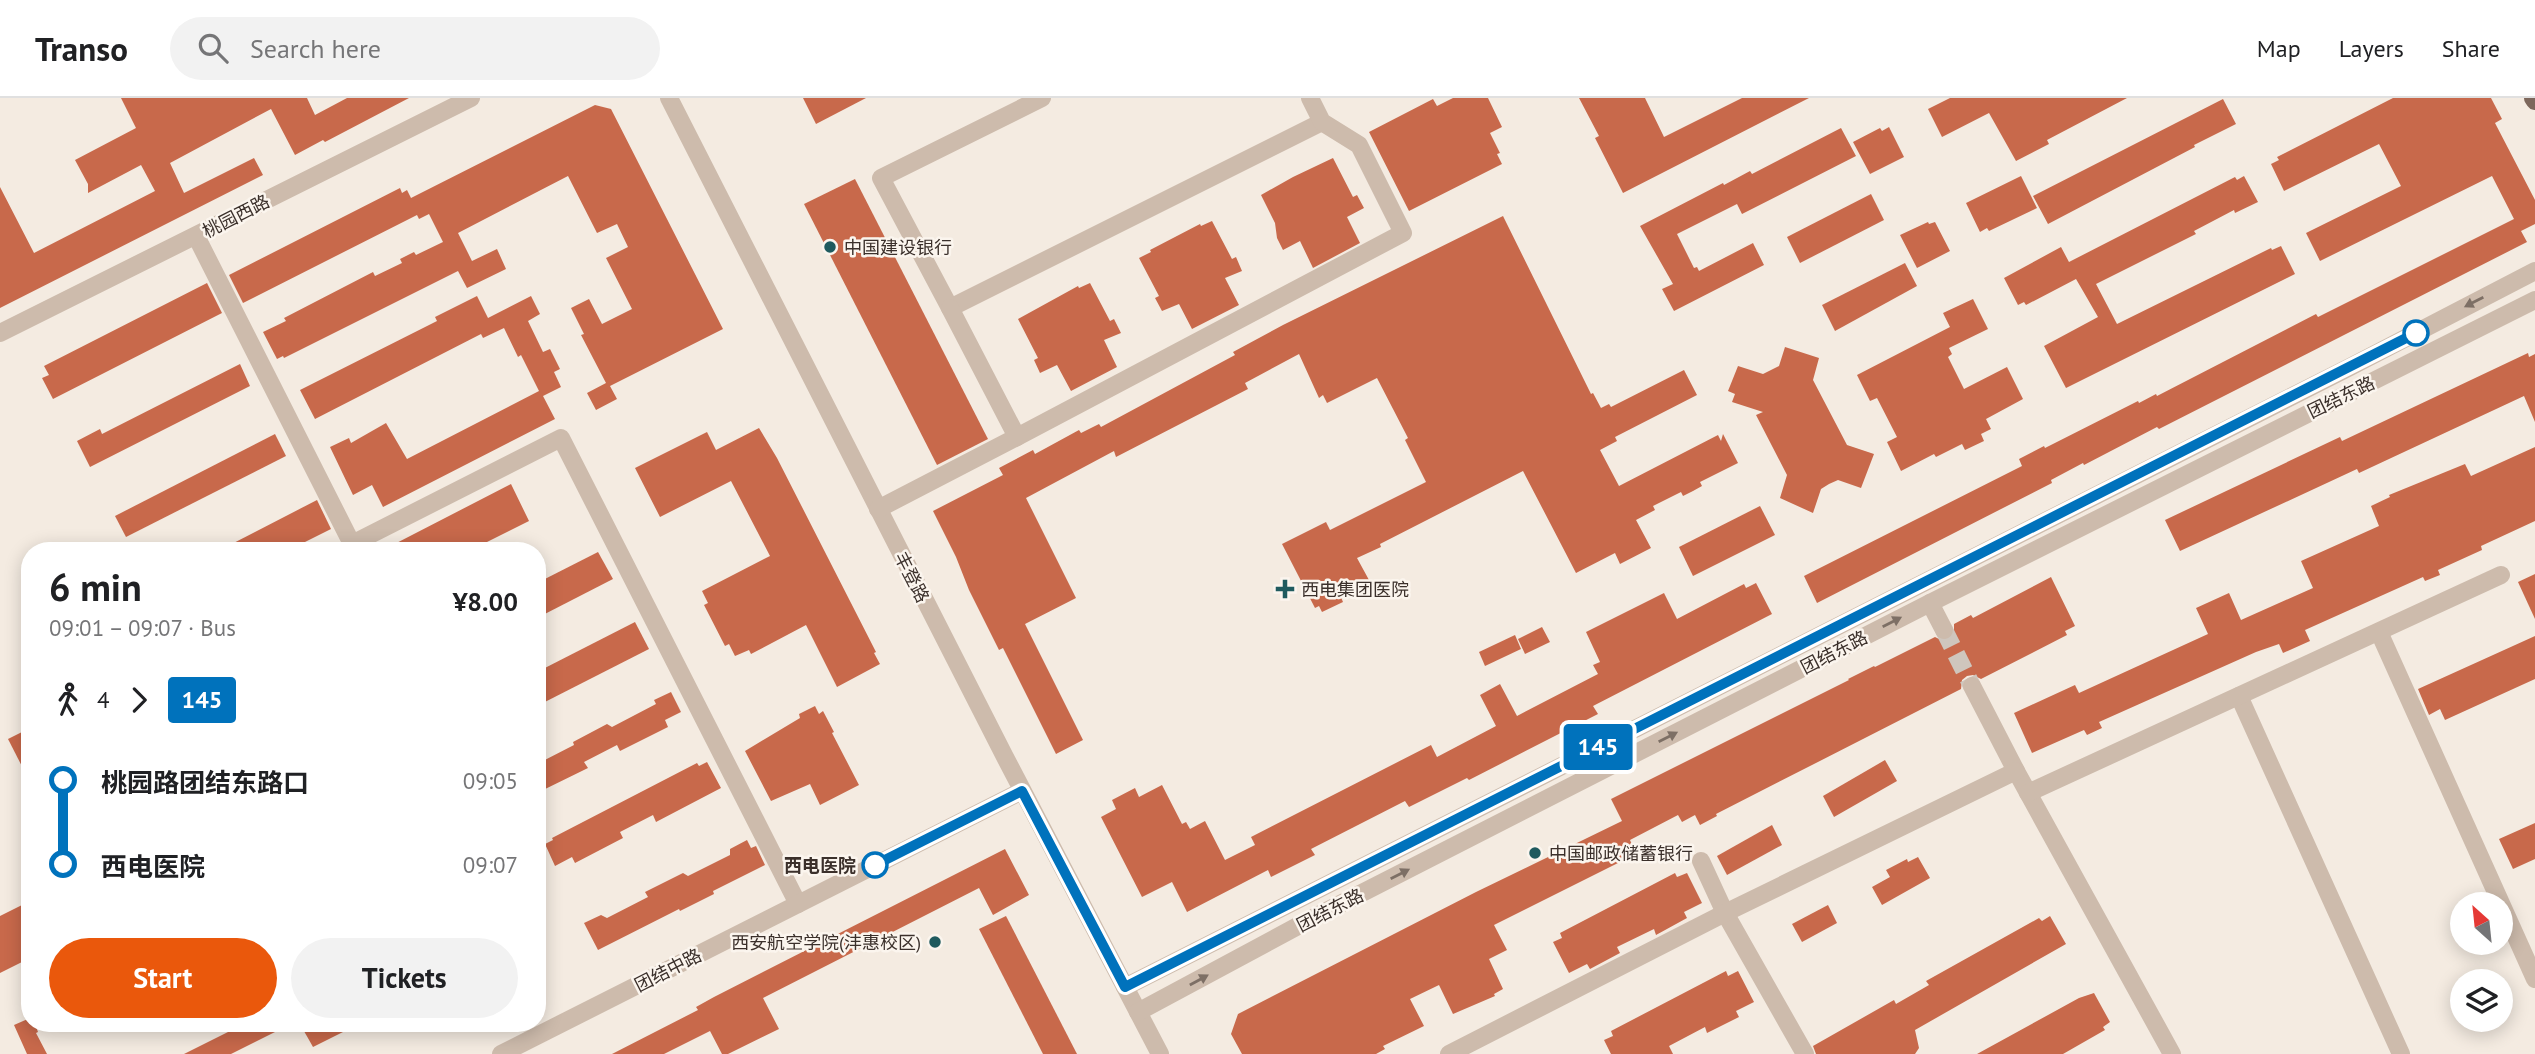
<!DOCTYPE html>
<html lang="en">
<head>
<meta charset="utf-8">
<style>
	:root { --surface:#fff; --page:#f2f2f2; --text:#202124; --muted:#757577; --line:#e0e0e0; --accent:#ea580c }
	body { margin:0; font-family:"PT Sans","Noto Sans SC",sans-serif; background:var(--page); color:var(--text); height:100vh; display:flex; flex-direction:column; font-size:26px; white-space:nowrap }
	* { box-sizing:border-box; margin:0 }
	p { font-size:23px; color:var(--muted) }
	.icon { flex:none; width:38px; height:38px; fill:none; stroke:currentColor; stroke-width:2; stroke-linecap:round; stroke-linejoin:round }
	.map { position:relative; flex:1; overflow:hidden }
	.sheet { position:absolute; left:21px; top:444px; width:525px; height:490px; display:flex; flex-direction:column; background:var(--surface); border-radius:28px; box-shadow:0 4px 18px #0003 }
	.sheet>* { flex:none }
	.badge { padding:0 14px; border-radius:5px; font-size:24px; line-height:46px }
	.needle { width:46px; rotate:333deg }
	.controls { position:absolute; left:2450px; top:794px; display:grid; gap:14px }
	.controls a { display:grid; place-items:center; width:63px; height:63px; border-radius:50%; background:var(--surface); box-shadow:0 4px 18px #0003; font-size:35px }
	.map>.badge { position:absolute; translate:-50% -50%; box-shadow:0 0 0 4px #fff }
	.legs { display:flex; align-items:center; gap:10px; height:77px; padding:0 28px; font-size:23px }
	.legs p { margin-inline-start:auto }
	.overview { display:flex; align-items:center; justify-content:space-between; height:119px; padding:0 28px }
	h1 { font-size:38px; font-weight:700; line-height:52px }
	.primary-button { display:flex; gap:14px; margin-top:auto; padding:14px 28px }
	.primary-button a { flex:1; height:80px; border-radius:42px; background:var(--accent); color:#fff; font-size:28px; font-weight:700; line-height:80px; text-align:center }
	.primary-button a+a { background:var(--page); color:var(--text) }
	ul { padding:0 28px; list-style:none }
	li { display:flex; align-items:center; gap:24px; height:84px; font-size:26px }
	li i { display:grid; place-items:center; width:10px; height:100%; margin:0 9px; background:currentColor }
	li i::after { content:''; width:18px; height:18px; margin:-9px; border:5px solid; border-radius:50%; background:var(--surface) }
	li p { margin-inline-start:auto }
	li:first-child i { background:linear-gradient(#0000 50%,currentColor 0) }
	li:last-child i { background:linear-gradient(currentColor 50%,#0000 0) }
	header { display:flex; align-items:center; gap:42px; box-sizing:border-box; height:98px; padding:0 35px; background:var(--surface); border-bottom:2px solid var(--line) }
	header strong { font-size:33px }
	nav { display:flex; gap:38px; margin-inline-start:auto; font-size:24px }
	.search { width:490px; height:63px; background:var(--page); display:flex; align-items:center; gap:18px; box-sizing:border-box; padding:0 24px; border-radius:38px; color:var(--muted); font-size:26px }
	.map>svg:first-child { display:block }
</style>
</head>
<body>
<header>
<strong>Transo</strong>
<div class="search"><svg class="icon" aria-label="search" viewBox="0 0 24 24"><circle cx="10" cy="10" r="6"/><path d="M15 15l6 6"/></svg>Search here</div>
<nav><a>Map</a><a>Layers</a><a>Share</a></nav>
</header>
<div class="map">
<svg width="2535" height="956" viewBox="0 0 2535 956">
	<rect width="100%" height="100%" fill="#f4ebe1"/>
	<g fill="#c8694b">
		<path d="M121 0H307L315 17 347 0H409L325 44 323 42 295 57 271 11 170 65 184 95 254 60 263 77 0 210V89L34 155 155 93 141 67 88 95V86L75 62 136 30Z"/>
		<path d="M803 0H866L816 26Z"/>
		<path d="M1453 0H1488L1502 29 1490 35 1500 55 1497 56 1502 66 1409 113 1369 34 1433 1 1437 8Z"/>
		<path d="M1579 0H1645L1664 39 1742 0H1809L1623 95 1595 40 1599 38Z"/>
		<path d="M1950 0H2127L2047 42 2049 46 2016 63 1989 15 1942 39 1928 11Z"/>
		<path d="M2393 0H2491L2502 21 2495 25 2535 102V126L2521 133 2527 144 2159 331 2157 329 2084 367 2083 365 2051 382 2052 385 1817 505 1804 478 2022 368 2019 361 2044 348 2045 350 2138 303 2139 305 2156 296 2157 298 2316 216 2318 219 2514 121 2492 78 2320 163 2306 135 2401 88 2379 46 2284 93 2271 66 2279 62 2277 59Z"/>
		<path d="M2223 1 2236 26 2194 47 2195 49 2048 126 2033 98Z"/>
		<path d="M595 7 611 11 723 231 610 288 617 301 596 312 587 295 606 285 581 237 584 236 571 210 589 201 602 226 632 211 606 160 628 149 617 126 597 135 568 78 458 135 472 163 497 151 506 171 467 190 458 173 284 260 283 258 277 261 263 234 286 223 284 220 373 174 375 178 402 165 400 161 414 154 416 157 443 144 429 116 419 121 417 117 243 205 229 177 400 90 402 95 407 92 411 100Z"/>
		<path d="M1889 29 1904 59 1870 76 1853 44 1880 30 1882 33Z"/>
		<path d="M1841 30 1856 58 1742 116 1737 106 1677 136 1694 170 1697 169 1699 173 1753 145 1764 167 1674 213 1662 191 1673 186 1640 128 1723 85 1724 87 1750 73 1752 76Z"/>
		<path d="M1333 60 1353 99 1357 97 1364 110 1347 119 1360 145 1313 170 1300 143 1283 152 1277 140 1275 125 1261 97 1293 79Z"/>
		<path d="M2021 78 2037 110 1989 133 1987 130 1980 134 1966 105Z"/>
		<path d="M2244 78 2258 104 2235 115 2234 112 2194 133 2196 136 2096 186 2117 226 2271 150 2272 152 2281 148 2295 176 2066 290 2044 248 2098 219 2083 193 2076 181 2026 207 2024 204 2018 207 2004 180 2061 149 2069 164 2235 79 2237 82Z"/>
		<path d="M855 81 988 341 937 367 804 106Z"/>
		<path d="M1871 96 1884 122 1800 165 1787 139Z"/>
		<path d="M1503 118 1591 296 1593 295 1601 310 1609 306 1611 309 1684 272 1697 297 1615 339 1617 343 1600 352 1619 388 1718 337 1721 343 1723 336 1738 365 1700 384 1702 388 1693 393 1683 398 1681 394 1653 408 1655 412 1636 422 1651 450 1620 466 1615 455 1576 475 1523 373 1380 446 1381 449 1357 460 1369 482 1340 497 1343 504 1322 514 1319 508 1315 510 1282 446 1326 424 1330 432 1426 384 1405 342 1408 340 1377 280 1327 305 1323 297 1319 300 1299 256 1245 285 1248 291 1116 359 1114 353 1026 400 1076 500 1025 526 1083 642 1056 656 1003 550 999 552 969 492 956 459 933 413 1003 377 999 370 1033 352 1035 356 1079 332 1081 335 1099 326 1101 329 1235 257 1233 254 1283 227Z"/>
		<path d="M1212 123 1232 161 1236 159 1242 173 1225 180 1239 207 1192 231 1179 206 1162 213 1155 200 1159 198 1139 160 1151 154 1150 152 1200 126 1201 128Z"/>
		<path d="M1928 124 1929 126 1935 124 1950 153 1917 170 1900 137Z"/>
		<path d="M1905 165 1917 188 1835 233 1822 207Z"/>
		<path d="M207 185 222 215 53 301 42 280 49 277 44 268Z"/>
		<path d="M1090 185 1110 223 1114 221 1121 235 1104 242 1117 269 1071 293 1057 267 1040 275 1034 262 1038 260 1018 221 1078 188 1079 190Z"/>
		<path d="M477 198 488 220 531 198 540 216 528 223 543 254 550 251 560 271 554 274 561 289 543 298 555 321 383 409 372 387 353 397 330 349 349 340 351 345 386 325 407 361 539 293 521 257 518 259 504 230 483 240 481 236 315 321 300 292 437 223 435 219Z"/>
		<path d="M1973 201 1988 231 1949 250 1952 256 1948 259 1964 291 2007 269 2023 301 1986 321 1991 331 1981 336 1984 343 1965 352 1962 346 1936 359 1934 356 1901 373 1887 344 1897 339 1877 300 1870 303 1857 277 1950 229 1943 215Z"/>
		<path d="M1785 249 1819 260 1813 282 1847 347 1874 356 1861 390 1838 382 1829 386 1821 391 1813 415 1780 400 1787 377 1756 317 1763 314 1732 304 1735 296 1728 293 1738 268 1763 276 1779 268Z"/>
		<path d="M2528 255 2529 259 2535 256V324L2524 298 2359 375 2357 371 2180 453 2165 422 2340 339 2342 343Z"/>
		<path d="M240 266 250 288 90 369 77 343 100 331 102 336Z"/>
		<path d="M759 330 777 360 876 554 874 555 880 566 837 589 806 527 751 556 749 552 735 558 729 546 725 548 704 507 708 505 702 493 770 458 731 383 660 419 635 370 707 334 716 352Z"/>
		<path d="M275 336 286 358 126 439 115 418Z"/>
		<path d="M2535 349V423L2481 448 2482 452 2438 472 2440 477 2425 483 2423 479 2305 532 2310 543 2283 555 2279 546 2256 554 2099 624 2102 630 2087 637 2084 632 2032 655 2014 615 2075 587 2079 595 2208 536 2196 510 2229 495 2241 522 2313 490 2301 463 2379 428 2371 408 2390 399 2389 397 2465 366 2471 378Z"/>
		<path d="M511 386 529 423 483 446 487 453H381Z"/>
		<path d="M317 402 331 431 287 453H218Z"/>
		<path d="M1760 408 1775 437 1693 478 1679 449Z"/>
		<path d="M598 454 613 481 537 520V485Z"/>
		<path d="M2535 476V521L2518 484Z"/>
		<path d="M2051 479 2075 528 2065 533 2067 537 1981 581 1973 577 1967 578 1962 582 1961 591 1716 716 1717 718 1700 727 1695 717 1682 724 1678 717 1630 742 1636 756 1494 827 1507 852 1489 861 1503 891 1494 896 1495 898 1453 916 1439 887 1410 901 1424 928 1383 948 1385 951 1376 956H1242L1231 936 1238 916 1476 794 1622 723 1611 701 1849 582 1848 581 1874 568 1875 569 1935 539 1943 543 1949 542 1954 538V526L1971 517 1973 520Z"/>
		<path d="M1756 485 1772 516 1593 608 1598 616 1469 682 1467 680 1409 709 1405 703 1311 751 1315 757 1271 779 1268 772 1187 814 1172 784 1142 799 1101 719 1116 711 1112 702 1135 690 1139 699 1162 687 1182 726 1186 724 1190 731 1205 723 1225 762 1255 747 1251 739 1431 647 1437 659 1496 628 1480 597 1500 586 1517 618 1598 576 1593 567 1600 564 1586 534 1664 495 1677 521 1744 486 1746 490Z"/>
		<path d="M635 524 649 551 537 608V574Z"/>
		<path d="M1542 529 1550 544 1525 556 1518 541Z"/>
		<path d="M1515 537 1521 551 1485 568 1479 554Z"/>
		<path d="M2535 538V581L2445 622 2440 611 2429 617 2418 591Z"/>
		<path d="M671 594 681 614 665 622 668 629 620 653 617 647 584 664 588 670 537 695V666L574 647 573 644 607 626 612 629 656 606 654 602Z"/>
		<path d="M815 608 819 616 823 613 834 634 832 635 859 687 820 707 810 686 771 703 745 653 800 620 799 616Z"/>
		<path d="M30 630V684L8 641Z"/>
		<path d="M1885 662 1897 683 1834 719 1823 698Z"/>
		<path d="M707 664 721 690 656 724 653 717 620 734 623 740 575 765 572 759 555 768 545 746 553 742 552 740 697 665 699 668Z"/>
		<path d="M2535 725V761L2513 771 2499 741Z"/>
		<path d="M1772 727 1782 747 1727 777 1717 758Z"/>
		<path d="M747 742 751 750 756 748 765 767 713 793 714 796 680 813 679 811 598 852 584 825 601 817 607 820 648 799 645 794 683 775 688 778 730 757V751Z"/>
		<path d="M1005 751 1029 797 993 817 979 790 763 900 779 931 728 956H722L710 933 664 956H612L698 912 696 909 714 899Z"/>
		<path d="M1918 759 1930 780 1882 807 1872 789 1890 779 1886 772 1907 761 1908 764Z"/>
		<path d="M1675 775 1677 779 1687 775 1702 805 1684 814 1687 820 1656 837 1654 831 1617 849 1620 855 1590 871 1587 866 1569 875 1553 844 1562 840 1560 835Z"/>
		<path d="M22 807 23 810 30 807V860L0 875V818Z"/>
		<path d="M1828 807 1837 825 1802 844 1792 826Z"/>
		<path d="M1006 818 1077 956H1043L979 831Z"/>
		<path d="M2050 818 2066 846 1915 932 1919 950 1915 956H1816L1813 948 1894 902 1896 906 1929 887 1926 883 2039 820 2042 823Z"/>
		<path d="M1726 873 1728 878 1738 873 1754 904 1736 913 1739 919 1707 935 1705 929 1669 948 1673 956H1611L1604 942 1613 938 1611 933Z"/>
		<path d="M2094 895 2110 924 2103 929 2105 932 2063 956H1977L2079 900Z"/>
		<path d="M30 920V926H35L38 934 36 935 47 956H27L14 927Z"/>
		<path d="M244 926H291L231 956H184Z"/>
		<path d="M300 926H359L313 949Z"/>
	</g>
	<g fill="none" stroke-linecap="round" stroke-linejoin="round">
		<path stroke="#cfc6bd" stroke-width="18" stroke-dasharray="18 9" stroke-linecap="butt" d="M1944 532 1972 588"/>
		<g stroke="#cdbbac" stroke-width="18">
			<path d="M669 0 1005 659 1160 956"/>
			<path d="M1042 0 881 80 950 210 1322 24"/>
			<path d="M196 138 352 446 561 340 798 806"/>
			<path d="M950 210 1017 339"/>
			<path d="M0 235 471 0"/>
			<path d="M878 411 1017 339 1403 135 1359 47 1322 24 1310 0"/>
			<path d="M1930 505 1944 532"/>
			<path d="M2379 534 2535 881"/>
			<path d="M1972 588 2016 673 2172 956"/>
			<path d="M2239 598 2401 956"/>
			<path d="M2028 695 2501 477"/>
			<path d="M1701 763 1725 815 1805 956"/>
			<path d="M1125 889 2350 269 2535 173"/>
			<path d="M1138 914 1309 822 1930 505 2535 202"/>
			<path d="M501 956 1022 693"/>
			<path d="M1449 956 1725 815 2016 673"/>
		</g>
		<path stroke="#7d675c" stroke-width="18" d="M2533 0 2535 3"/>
	</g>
	<defs><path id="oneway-solid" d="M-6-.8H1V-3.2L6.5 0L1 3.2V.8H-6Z" transform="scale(1.75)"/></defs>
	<g fill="#7d6f65">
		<use href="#oneway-solid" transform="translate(2474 204) rotate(153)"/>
		<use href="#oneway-solid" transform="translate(1892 524) rotate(-27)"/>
		<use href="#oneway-solid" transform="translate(1668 639) rotate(-27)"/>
		<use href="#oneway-solid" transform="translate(1400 776) rotate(-27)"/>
		<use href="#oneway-solid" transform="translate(1199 882) rotate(-29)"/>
	</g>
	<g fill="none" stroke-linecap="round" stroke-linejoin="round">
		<defs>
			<path id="line-1" d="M875 767 1022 693 1125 889 2416 235"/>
		</defs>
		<use href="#line-1" stroke="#fff" stroke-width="16"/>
		<use href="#line-1" stroke="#0072bc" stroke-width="10"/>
	</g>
	<g fill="#1f5a5e" stroke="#fbf5ee" stroke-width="2.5">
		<circle cx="830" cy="149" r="7"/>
		<path d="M1281.5 480.5h7v7h7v7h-7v7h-7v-7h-7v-7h7z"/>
		<circle cx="1535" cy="755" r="7"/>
		<circle cx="935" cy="844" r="7"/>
	</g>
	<g fill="#fff" stroke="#0072bc" stroke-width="3.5">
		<circle cx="2416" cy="235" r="12"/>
		<circle cx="875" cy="767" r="12"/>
	</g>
	<g text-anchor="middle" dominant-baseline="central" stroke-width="5" stroke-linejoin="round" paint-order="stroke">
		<g font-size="18" fill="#3b302b" stroke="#fbf5ee">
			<text transform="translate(236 118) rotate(-27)">桃园西路</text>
			<text transform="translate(2341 299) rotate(-26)">团结东路</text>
			<text transform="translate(912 479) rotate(63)">丰登路</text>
			<text transform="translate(1834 554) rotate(-27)">团结东路</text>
			<text transform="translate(1330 812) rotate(-27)">团结东路</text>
			<text transform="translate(668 872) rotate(-27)">团结中路</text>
		</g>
		<g font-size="18" fill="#3b302b" stroke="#fbf5ee" text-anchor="start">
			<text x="844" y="149">中国建设银行</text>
			<text x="1301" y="491">西电集团医院</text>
			<text x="1549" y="755">中国邮政储蓄银行</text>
			<text x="921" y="844" text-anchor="end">西安航空学院(沣惠校区)</text>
		</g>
		<g font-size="18" font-weight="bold" fill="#3b302b" stroke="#fbf5ee" text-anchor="end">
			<text x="856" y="767">西电医院</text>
		</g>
	</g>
</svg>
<div class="controls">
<a><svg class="needle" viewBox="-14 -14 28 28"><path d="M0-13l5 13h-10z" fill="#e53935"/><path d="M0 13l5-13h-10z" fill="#757577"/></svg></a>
<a><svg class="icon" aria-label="layers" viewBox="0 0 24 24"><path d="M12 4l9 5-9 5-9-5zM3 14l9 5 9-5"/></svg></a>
</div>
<b class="badge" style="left:1598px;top:649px;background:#0072bc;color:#fff">145</b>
<section class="sheet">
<div class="overview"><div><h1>6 min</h1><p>09:01 – 09:07 · Bus</p></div><b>¥8.00</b></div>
<div class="legs"><svg class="icon" aria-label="walk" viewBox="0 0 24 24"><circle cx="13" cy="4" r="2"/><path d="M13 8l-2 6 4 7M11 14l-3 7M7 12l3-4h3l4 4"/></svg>4<svg class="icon" aria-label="forward" viewBox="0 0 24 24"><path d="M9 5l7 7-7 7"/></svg><b class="badge" style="background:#0072bc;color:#fff">145</b></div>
<ul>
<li><i style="color:#0072bc"></i><b>桃园路团结东路口</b><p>09:05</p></li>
<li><i style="color:#0072bc"></i><b>西电医院</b><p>09:07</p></li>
</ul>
<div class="primary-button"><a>Start</a><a>Tickets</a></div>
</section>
</div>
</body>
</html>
